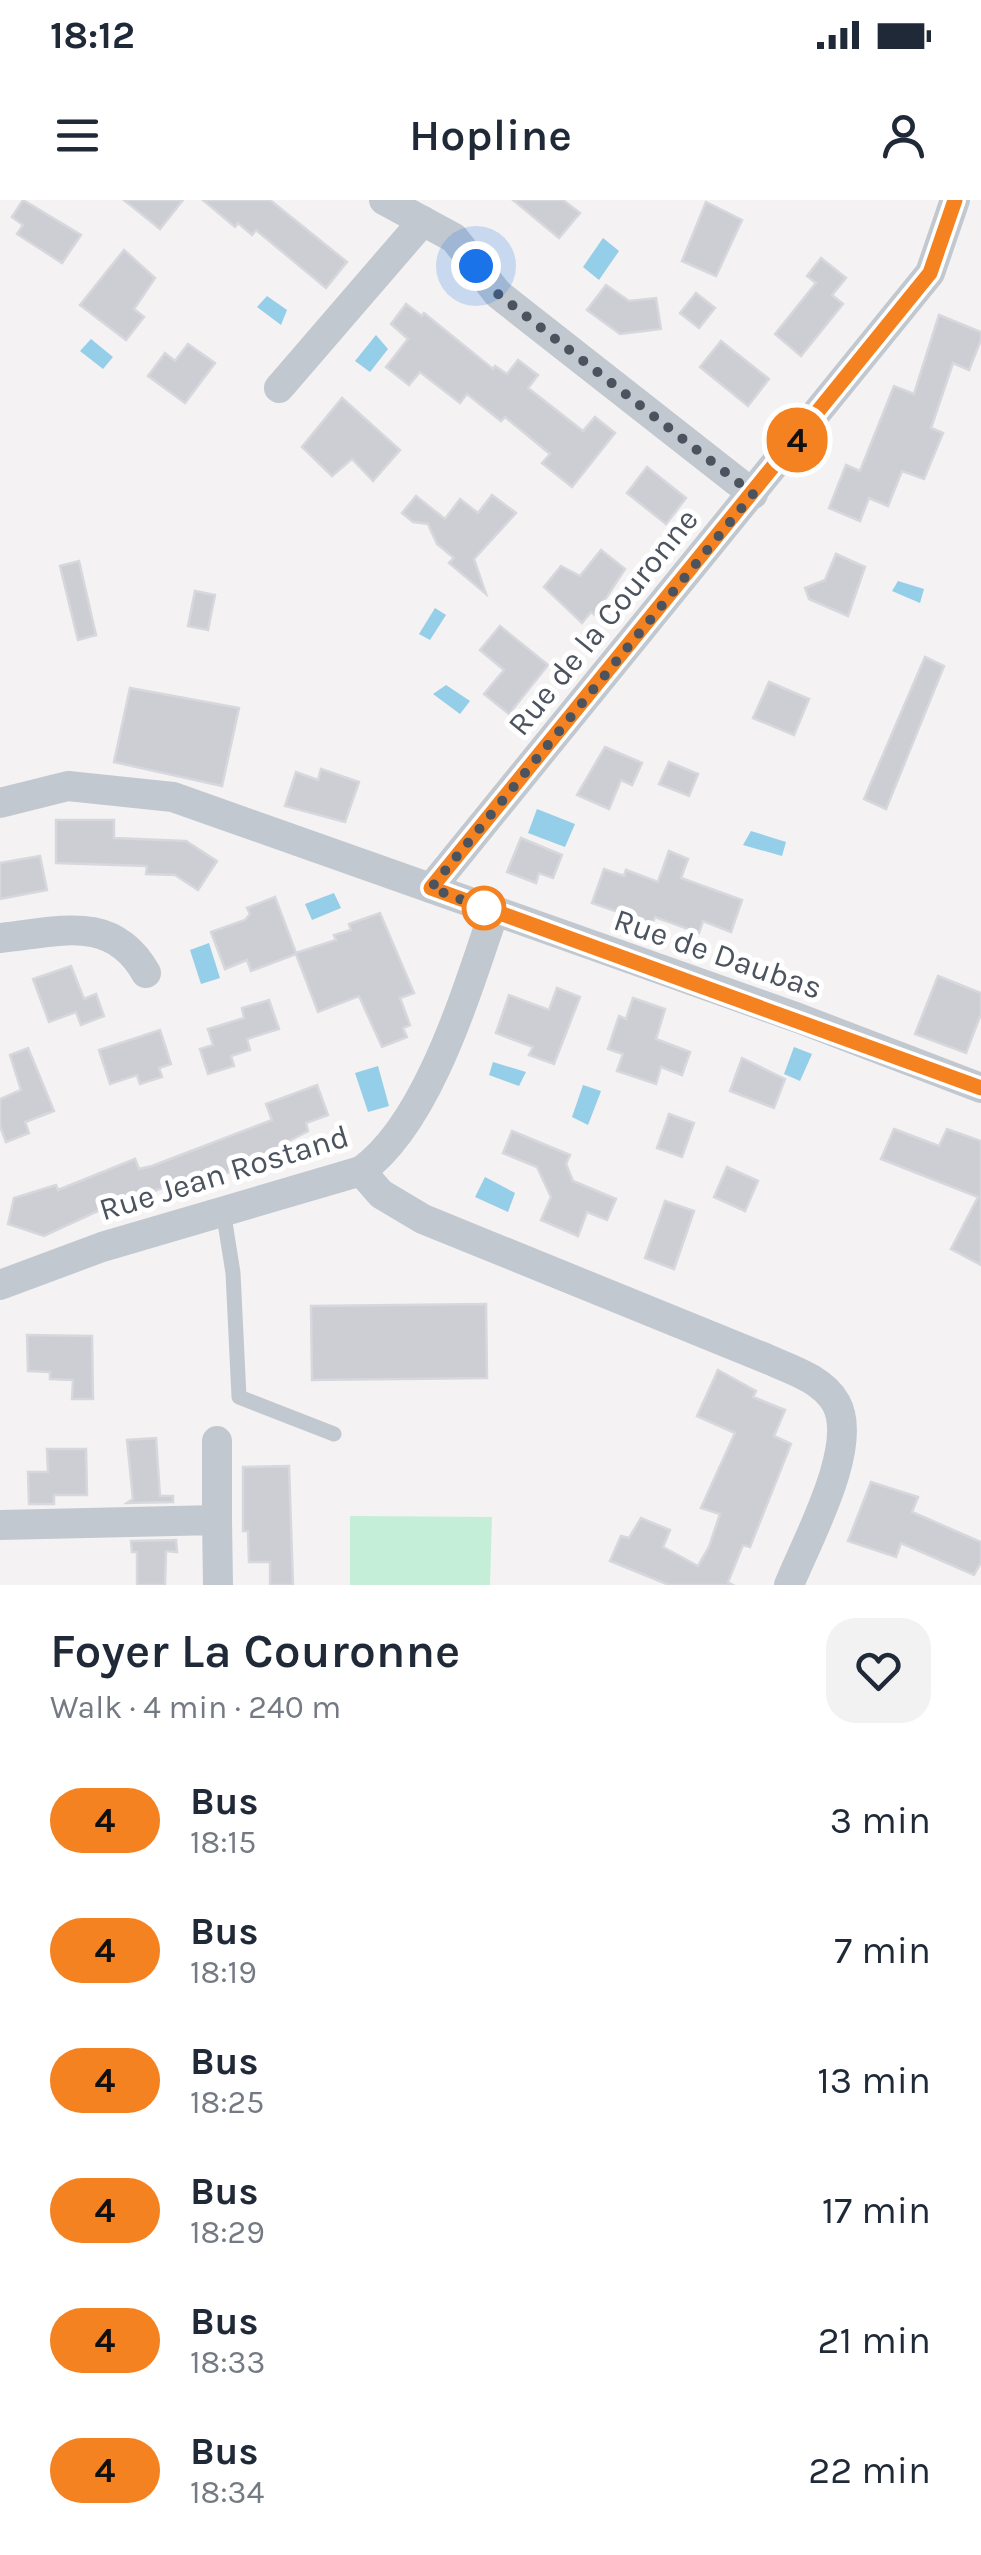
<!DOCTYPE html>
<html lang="en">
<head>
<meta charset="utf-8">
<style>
	:root { --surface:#fff; --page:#f2f2f3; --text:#1f2937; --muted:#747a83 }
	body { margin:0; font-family:Karla,sans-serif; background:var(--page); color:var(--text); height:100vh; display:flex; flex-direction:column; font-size:38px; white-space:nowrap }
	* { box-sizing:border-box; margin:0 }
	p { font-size:32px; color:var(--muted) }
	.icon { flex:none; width:55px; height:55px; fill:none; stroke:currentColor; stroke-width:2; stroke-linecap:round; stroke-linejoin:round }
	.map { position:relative; height:1385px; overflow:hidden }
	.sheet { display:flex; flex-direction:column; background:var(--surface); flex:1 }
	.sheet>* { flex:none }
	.badge { padding:0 20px; border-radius:32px; font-size:35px; line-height:65px }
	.you { position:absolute; width:50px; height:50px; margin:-25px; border:8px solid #fff; border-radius:50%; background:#1a73e8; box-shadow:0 0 0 15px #1a73e833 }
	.map>.badge { position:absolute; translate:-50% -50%; box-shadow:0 0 0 5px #fff }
	.round { display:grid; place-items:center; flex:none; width:105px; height:105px; border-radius:30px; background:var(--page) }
	.headline { display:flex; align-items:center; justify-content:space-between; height:170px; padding:0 50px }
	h1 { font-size:48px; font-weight:600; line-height:75px }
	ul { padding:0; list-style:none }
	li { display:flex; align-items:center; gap:30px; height:130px; padding:0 50px }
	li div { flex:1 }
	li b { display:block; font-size:38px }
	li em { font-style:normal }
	li .badge { min-width:110px; font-weight:700; text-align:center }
	.status { display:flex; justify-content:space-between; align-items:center; height:70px; padding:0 50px; background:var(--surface); direction:ltr }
	.status svg { height:28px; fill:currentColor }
	header { display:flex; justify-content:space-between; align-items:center; height:130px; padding:0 50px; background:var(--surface); font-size:45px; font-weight:600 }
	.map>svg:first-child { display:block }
</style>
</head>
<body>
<div class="status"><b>18:12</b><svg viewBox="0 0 49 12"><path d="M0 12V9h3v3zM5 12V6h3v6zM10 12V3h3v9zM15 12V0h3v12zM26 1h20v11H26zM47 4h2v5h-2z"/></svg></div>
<header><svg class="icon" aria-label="menu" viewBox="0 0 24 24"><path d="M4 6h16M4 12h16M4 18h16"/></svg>Hopline<svg class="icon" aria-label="person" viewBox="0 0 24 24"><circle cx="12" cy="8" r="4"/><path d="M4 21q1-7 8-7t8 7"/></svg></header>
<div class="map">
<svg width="981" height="1385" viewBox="0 0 981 1385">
	<rect width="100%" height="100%" fill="#f4f2f2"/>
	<path fill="#c4eed8" d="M350 1316 492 1317 490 1385H350Z"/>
	<g fill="#94cee8">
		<path d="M603 38 619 51 599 80 583 67Z"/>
		<path d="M267 96 287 110 281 125 257 107Z"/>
		<path d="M376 135 388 149 370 172 355 161Z"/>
		<path d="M91 139 113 157 103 169 80 151Z"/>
		<path d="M898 381 924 389 920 403 892 391Z"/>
		<path d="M435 408 446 415 430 440 419 434Z"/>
		<path d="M446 485 470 501 460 514 433 494Z"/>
		<path d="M537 609 575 624 565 647 528 633Z"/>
		<path d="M751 631 786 642 782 656 743 645Z"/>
		<path d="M334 693 341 708 312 720 305 704Z"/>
		<path d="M209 743 220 778 201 784 190 750Z"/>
		<path d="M794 847 812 854 800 881 784 874Z"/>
		<path d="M493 862 526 872 519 886 489 875Z"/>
		<path d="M378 866 389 906 368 912 355 873Z"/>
		<path d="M583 885 601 891 588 925 572 917Z"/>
		<path d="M485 977 515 993 508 1012 475 997Z"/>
	</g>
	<g fill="#ccced4" stroke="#d7d8dd" stroke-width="2.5">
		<path d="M23 0 81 35 62 63 17 34 23 25 12 17Z"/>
		<path d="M124 0H183L160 29Z"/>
		<path d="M203 0H270L347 62 326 88 256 30 252 35 238 23 235 27Z"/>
		<path d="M513 0H563L580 13 559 38Z"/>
		<path d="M706 2 742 20 716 76 682 61Z"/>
		<path d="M124 50 155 78 134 109 144 117 126 140 80 105Z"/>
		<path d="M821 58 846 78 832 95 843 104 801 156 775 134 816 83 807 76Z"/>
		<path d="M606 85 629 101 656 98 661 129 620 134 587 110Z"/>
		<path d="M696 93 715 108 699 128 680 113Z"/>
		<path d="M406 104 422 116 424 113 493 169 495 166 507 174 518 160 538 175 528 188 583 231 595 217 615 233 572 287 542 263 550 254 505 217 501 221 467 194 460 203 420 172 409 185 386 167 408 139 391 124Z"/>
		<path d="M939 115 981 132V140L969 170 953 163 931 228 943 233 924 279 902 271 888 306 869 298 860 321 829 308 846 265 860 271 894 186 914 194Z"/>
		<path d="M721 141 769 179 748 206 700 167Z"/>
		<path d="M188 144 215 163 185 203 148 176 165 153 175 161Z"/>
		<path d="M342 198 400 250 373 281 352 259 332 276 302 247Z"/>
		<path d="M647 267 686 298 666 324 627 293Z"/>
		<path d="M492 295 516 313 474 359 486 394 449 363 454 358 437 344 428 324 413 322 402 313 416 296 445 319 460 299 478 313Z"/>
		<path d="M601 350 625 369 595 415 591 412 582 423 544 387 561 366 580 376Z"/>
		<path d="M836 354 865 367 848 416 809 399 805 388 825 380Z"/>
		<path d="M79 361 96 435 78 440 60 366Z"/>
		<path d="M195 391 215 395 208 430 188 426Z"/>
		<path d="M500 426 548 465 509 514 484 494 504 470 480 450Z"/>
		<path d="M925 457 944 466 886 609 864 599Z"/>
		<path d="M769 482 809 499 794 535 753 518Z"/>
		<path d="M130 488 239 508 222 586 114 562Z"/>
		<path d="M605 547 642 563 632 585 621 580 609 609 577 595Z"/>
		<path d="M669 562 698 574 689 596 659 584Z"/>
		<path d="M321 569 359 582 345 622 285 606 296 572 318 580Z"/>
		<path d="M56 620H114V638L186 641 217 661 198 690 175 675 146 674 147 666 56 663Z"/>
		<path d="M521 638 562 655 553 678 539 673 536 683 507 672Z"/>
		<path d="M669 651 688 659 681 678 742 700 731 732 703 721 699 733 655 717 652 724 592 703 604 669 624 676 626 670 658 682Z"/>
		<path d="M40 656 47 690 0 699V663Z"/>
		<path d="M275 697 296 753 336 740 334 735 351 730 349 724 380 713 414 793 400 798 410 825 403 828 407 837 382 847 359 796 318 812 296 754 251 771 247 760 225 769 211 732 245 720 250 714 247 708Z"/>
		<path d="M71 766 84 799 96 794 104 816 81 825 76 812 49 822 33 779Z"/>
		<path d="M938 776 981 793V814L966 853 915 834Z"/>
		<path d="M557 788 580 797 554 864 529 855 533 847 496 833 509 795 549 810Z"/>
		<path d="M633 798 665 809 656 839 690 852 682 875 661 867 656 884 617 871 623 854 608 849 619 816 626 819Z"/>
		<path d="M269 800 279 829 247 839 250 850 231 856 234 866 208 874 200 849 213 845 208 829 244 818 242 808Z"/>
		<path d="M160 830 171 864 159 868 162 877 140 884 137 875 110 884 99 850Z"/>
		<path d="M28 848 54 911 25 922 29 933 6 942 0 926V899L21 890 10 855Z"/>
		<path d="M742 858 785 879 774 908 730 891Z"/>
		<path d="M317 885 328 915 306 923 308 931 268 952 269 957 198 984 195 975 129 1001 128 997 44 1036 8 1024 14 998 56 985 58 990 135 959 139 969 152 966 272 920 266 904Z"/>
		<path d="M669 914 694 923 682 957 657 948Z"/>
		<path d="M894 929 939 946 947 929 981 941V1065L951 1049 978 997 881 959Z"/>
		<path d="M512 931 570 955 566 964 573 981 616 999 607 1020 587 1012 578 1036 541 1020 551 997 537 967 503 953Z"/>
		<path d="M727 967 758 981 745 1011 714 997Z"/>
		<path d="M665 1001 694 1011 674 1069 645 1058Z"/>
		<path d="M486 1104 487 1178 312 1180 311 1106Z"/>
		<path d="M27 1135 92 1136 93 1199H72L73 1180 50 1179V1172L28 1171Z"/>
		<path d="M718 1170 756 1191 753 1197 785 1210 774 1236 791 1244 750 1347 743 1345 728 1382 733 1385H669L610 1361 621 1336 629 1338 641 1318 670 1330 663 1347 698 1366 709 1347 720 1314 701 1308 735 1233 697 1216Z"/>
		<path d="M156 1238 160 1296H173V1302L127 1303 133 1299 127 1240Z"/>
		<path d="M47 1249H86L87 1295H54V1304H29L28 1272H48Z"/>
		<path d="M289 1266 293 1385H270V1362H249L248 1331H243V1267Z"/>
		<path d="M871 1282 918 1297 912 1312 981 1342V1362L974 1375 901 1343 896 1357 848 1341Z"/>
		<path d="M176 1340 177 1352 166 1351 165 1385H137V1352H132L131 1341Z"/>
	</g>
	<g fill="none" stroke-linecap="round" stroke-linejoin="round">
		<path stroke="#c1c8d0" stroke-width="15" d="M223 1010 233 1073 239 1197 334 1234"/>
		<g stroke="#c1c8d0" stroke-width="30">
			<path d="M384 0 454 38 498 94 753 294"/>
			<path d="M279 188 423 21"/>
			<path d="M0 603 68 586 173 597 798 818 981 888"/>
			<path d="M431 688 930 73 955 0"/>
			<path d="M0 738C59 732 112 713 146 773"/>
			<path d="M361 971 381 994 423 1019 765 1158C789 1169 822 1178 836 1203 860 1246 806 1342 789 1385"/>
			<path d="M0 1085 102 1047 361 971C428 924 467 790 494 712"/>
			<path d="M217 1320V1241"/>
			<path d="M0 1325 217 1320 218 1385"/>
		</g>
	</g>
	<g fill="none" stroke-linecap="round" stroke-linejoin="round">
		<defs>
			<path id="line" d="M955 0 930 73 431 688 981 888"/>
		</defs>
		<use href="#line" stroke="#fff" stroke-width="22"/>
		<use href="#line" stroke="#f58220" stroke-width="15"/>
		<path stroke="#4b535f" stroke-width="10" stroke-dasharray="0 18" d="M476 66 498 94 753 294 431 688 494 712 484 708"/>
	</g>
	<circle fill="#fff" stroke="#f58220" stroke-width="5" cx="484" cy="708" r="20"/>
	<g text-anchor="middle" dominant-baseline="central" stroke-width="10" stroke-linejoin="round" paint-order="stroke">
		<g font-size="32" fill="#4b535f" stroke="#fff">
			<text transform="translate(603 422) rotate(-51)">Rue de la Couronne</text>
			<text transform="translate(718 754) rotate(19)">Rue de Daubas</text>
			<text transform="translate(224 973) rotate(-17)">Rue Jean Rostand</text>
		</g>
	</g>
</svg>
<div class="you" style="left:476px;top:66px"></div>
<b class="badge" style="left:797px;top:240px;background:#f58220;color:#111">4</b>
</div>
<section class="sheet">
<div class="headline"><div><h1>Foyer La Couronne</h1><p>Walk · 4 min · 240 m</p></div><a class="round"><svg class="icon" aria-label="heart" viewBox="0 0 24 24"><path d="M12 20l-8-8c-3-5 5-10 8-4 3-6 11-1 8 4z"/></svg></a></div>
<ul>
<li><span class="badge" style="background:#f58220;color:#111">4</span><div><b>Bus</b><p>18:15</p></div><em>3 min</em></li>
<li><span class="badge" style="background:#f58220;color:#111">4</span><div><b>Bus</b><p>18:19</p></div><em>7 min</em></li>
<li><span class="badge" style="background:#f58220;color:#111">4</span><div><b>Bus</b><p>18:25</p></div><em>13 min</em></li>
<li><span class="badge" style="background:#f58220;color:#111">4</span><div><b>Bus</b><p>18:29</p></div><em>17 min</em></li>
<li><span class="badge" style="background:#f58220;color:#111">4</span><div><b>Bus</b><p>18:33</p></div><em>21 min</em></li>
<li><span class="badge" style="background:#f58220;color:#111">4</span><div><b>Bus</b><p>18:34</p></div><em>22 min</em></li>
</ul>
</section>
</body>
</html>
